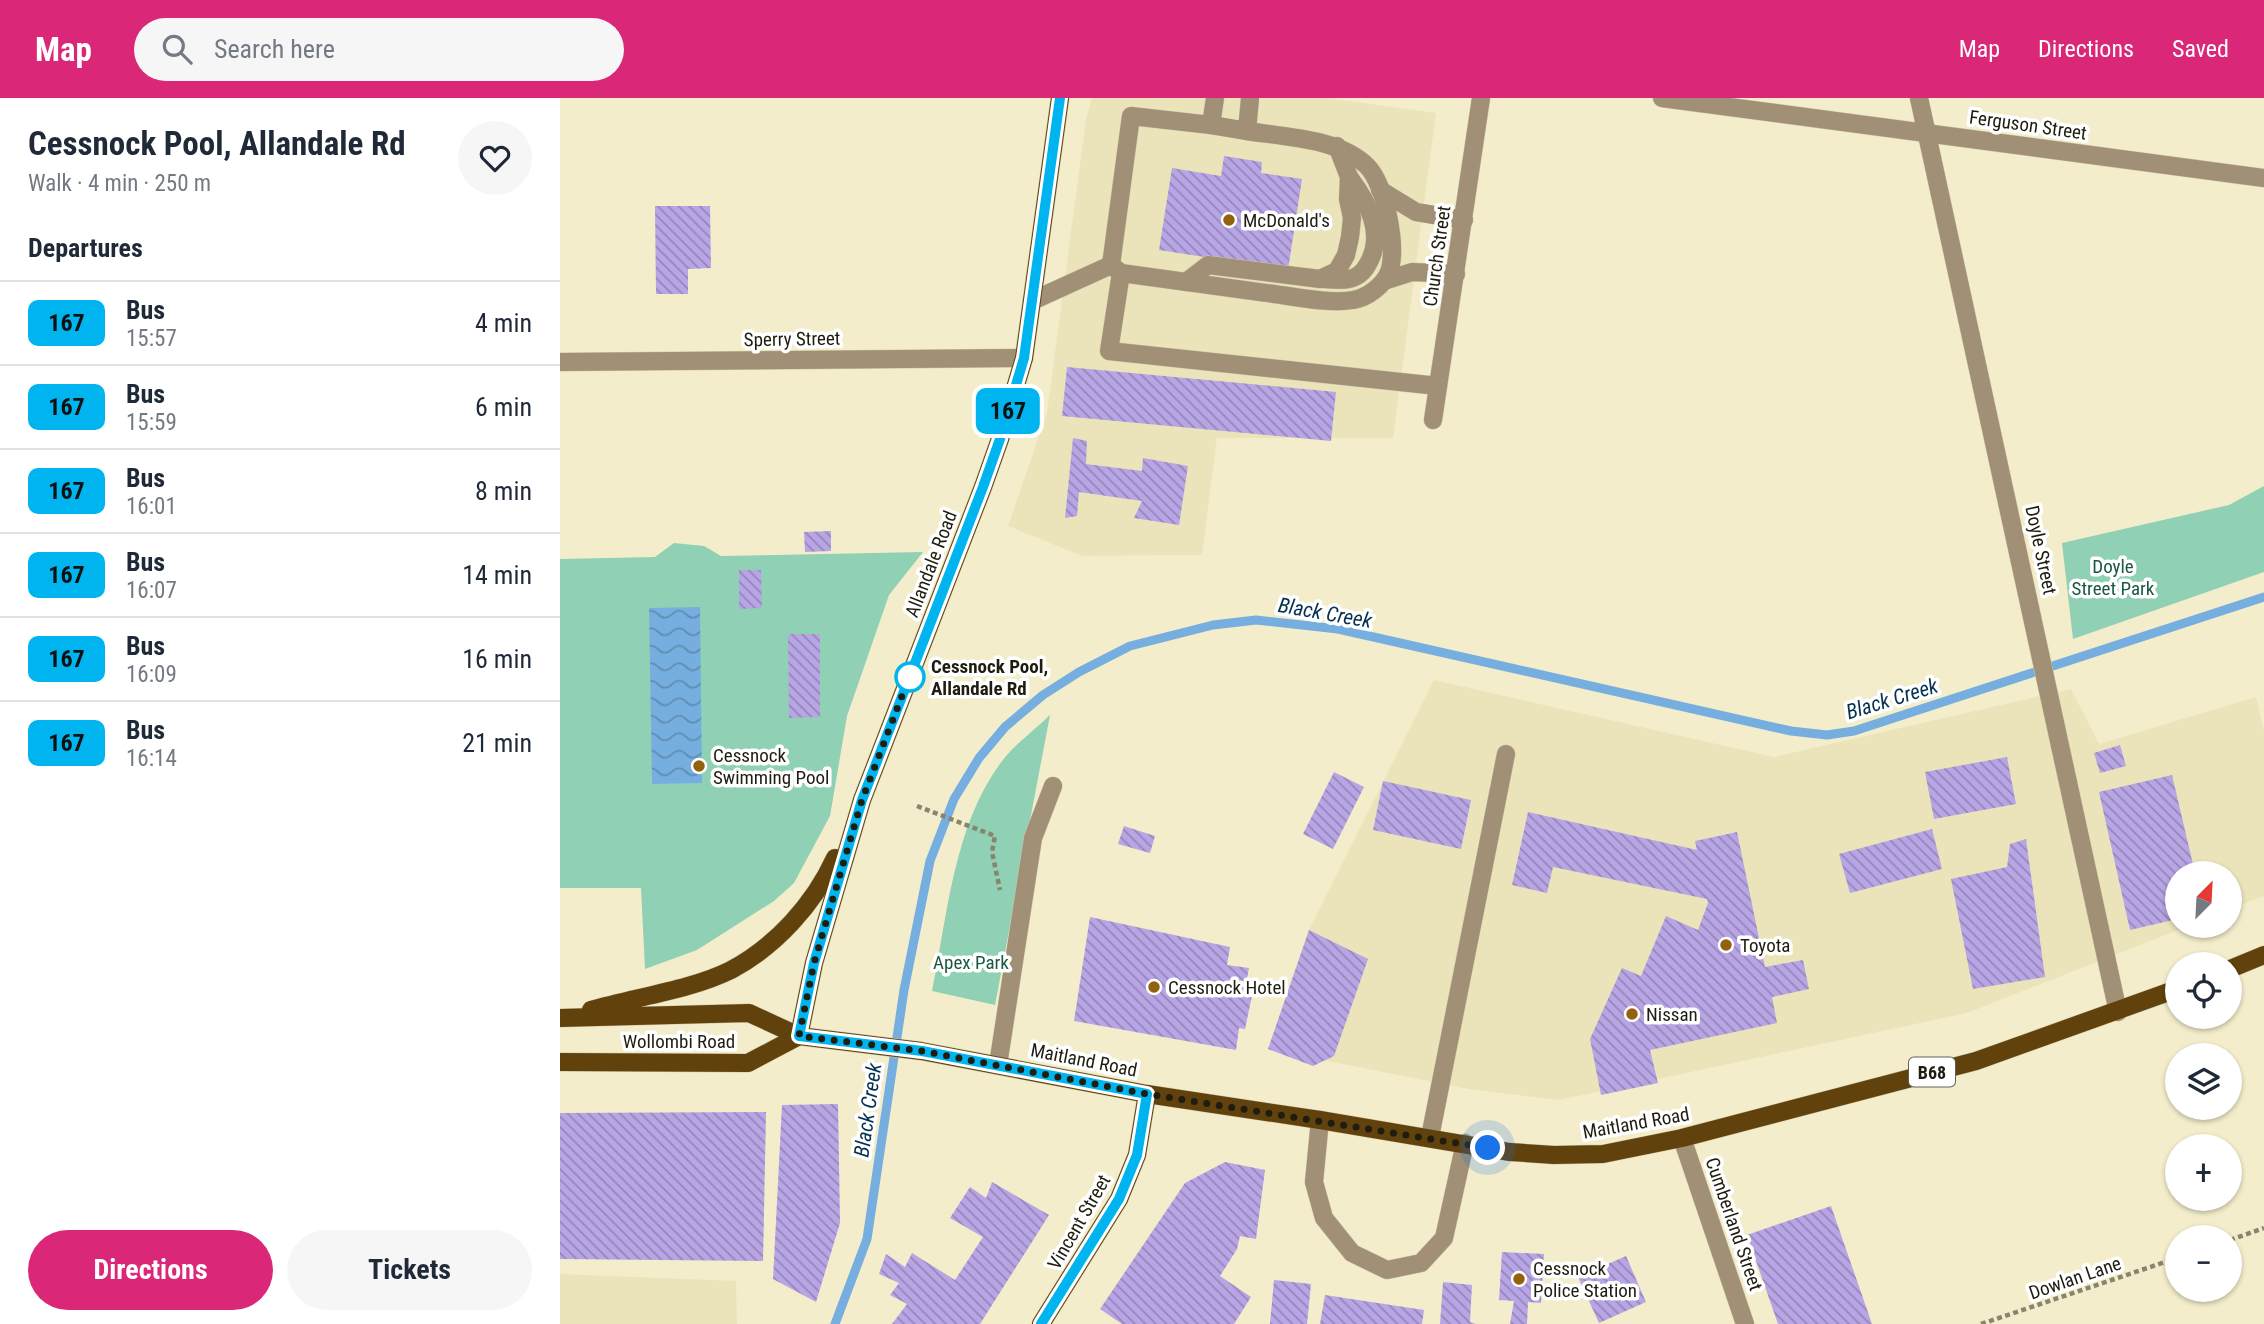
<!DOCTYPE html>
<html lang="en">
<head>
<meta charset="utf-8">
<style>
	:root { --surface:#fff; --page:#f6f6f7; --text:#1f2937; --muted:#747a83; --line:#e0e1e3; --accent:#db2777 }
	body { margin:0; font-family:"Roboto Condensed",sans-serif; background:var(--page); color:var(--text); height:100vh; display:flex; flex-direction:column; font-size:26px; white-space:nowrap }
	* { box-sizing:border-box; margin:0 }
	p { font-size:23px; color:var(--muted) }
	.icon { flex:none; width:38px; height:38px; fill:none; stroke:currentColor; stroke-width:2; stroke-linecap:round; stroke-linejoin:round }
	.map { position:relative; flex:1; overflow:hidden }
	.panel { display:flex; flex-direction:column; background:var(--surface); width:560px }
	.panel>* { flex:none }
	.badge { padding:0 14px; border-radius:10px; font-size:24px; line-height:46px }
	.needle { width:46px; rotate:24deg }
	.tools { position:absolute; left:1605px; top:763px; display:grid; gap:14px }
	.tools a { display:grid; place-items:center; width:77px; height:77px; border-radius:50%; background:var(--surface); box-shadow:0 2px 5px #0004; font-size:35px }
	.you { position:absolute; width:35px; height:35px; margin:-18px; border:5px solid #fff; border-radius:50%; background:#1a73e8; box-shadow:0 0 0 10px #1a73e833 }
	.map>.badge { position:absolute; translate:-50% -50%; box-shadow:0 0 0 4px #fff }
	h2 { padding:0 28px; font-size:26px; line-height:63px }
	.round { display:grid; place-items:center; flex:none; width:74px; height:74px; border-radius:37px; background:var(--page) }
	.headline { display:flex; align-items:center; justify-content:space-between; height:119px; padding:0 28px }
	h1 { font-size:33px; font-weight:700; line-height:52px }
	.action { display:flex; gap:14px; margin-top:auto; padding:14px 28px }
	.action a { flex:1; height:80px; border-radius:42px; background:var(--accent); color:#fff; font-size:28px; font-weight:700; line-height:80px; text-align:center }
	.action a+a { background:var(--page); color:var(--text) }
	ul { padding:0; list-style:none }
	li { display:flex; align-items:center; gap:21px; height:84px; padding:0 28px; border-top:2px solid var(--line) }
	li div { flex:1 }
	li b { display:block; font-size:26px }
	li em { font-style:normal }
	li .badge { min-width:77px; font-weight:700; text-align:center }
	header { display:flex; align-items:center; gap:42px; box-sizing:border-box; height:98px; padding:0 35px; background:var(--accent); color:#fff }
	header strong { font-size:33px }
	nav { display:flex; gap:38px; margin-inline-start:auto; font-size:24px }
	.search { width:490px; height:63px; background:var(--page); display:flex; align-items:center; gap:18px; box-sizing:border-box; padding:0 24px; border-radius:38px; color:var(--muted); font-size:26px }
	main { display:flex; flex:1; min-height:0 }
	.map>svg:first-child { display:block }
</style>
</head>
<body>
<header>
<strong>Map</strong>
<div class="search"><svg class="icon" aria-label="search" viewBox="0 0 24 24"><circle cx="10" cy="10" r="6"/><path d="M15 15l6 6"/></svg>Search here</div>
<nav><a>Map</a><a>Directions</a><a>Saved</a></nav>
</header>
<main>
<section class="panel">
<div class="headline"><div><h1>Cessnock Pool, Allandale Rd</h1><p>Walk · 4 min · 250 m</p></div><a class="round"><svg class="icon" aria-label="heart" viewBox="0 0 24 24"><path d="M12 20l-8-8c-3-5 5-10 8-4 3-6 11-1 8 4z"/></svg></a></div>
<h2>Departures</h2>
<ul>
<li><span class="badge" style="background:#00b5ef;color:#111">167</span><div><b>Bus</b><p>15:57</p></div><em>4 min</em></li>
<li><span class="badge" style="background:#00b5ef;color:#111">167</span><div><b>Bus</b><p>15:59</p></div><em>6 min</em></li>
<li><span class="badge" style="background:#00b5ef;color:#111">167</span><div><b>Bus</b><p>16:01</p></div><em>8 min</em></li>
<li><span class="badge" style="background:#00b5ef;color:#111">167</span><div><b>Bus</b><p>16:07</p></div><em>14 min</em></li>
<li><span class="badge" style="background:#00b5ef;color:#111">167</span><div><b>Bus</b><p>16:09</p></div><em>16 min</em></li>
<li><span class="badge" style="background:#00b5ef;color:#111">167</span><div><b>Bus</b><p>16:14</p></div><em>21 min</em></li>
</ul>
<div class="action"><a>Directions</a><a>Tickets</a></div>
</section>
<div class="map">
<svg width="1704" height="1226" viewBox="0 0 1704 1226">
	<defs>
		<pattern id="water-waves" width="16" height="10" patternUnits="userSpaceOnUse" patternTransform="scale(1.75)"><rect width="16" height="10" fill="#76aedf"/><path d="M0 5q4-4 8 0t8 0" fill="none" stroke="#608db3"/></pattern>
		<pattern id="building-back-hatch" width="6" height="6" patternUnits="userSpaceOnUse" patternTransform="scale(1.75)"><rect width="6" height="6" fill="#b8a5e5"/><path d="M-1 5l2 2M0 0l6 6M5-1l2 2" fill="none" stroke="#9586b8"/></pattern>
	</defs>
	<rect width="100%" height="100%" fill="#f3edcb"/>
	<g fill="#ebe4ba">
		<path d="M532 0H768L876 15 833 340H657L642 457 522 458 448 428 487 315 526 21Z"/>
		<path d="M874 582 1214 659 1511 591 1539 646 1696 599 1704 632V798L1670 811V775H1617V828H1628L1407 915 999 1002 909 991 708 951 749 832Z"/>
		<path d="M0 1176 176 1183 177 1226H0Z"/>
	</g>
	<g fill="#90d0b4">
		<path d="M1704 388V474L1513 541 1502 445 1669 407Z"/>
		<path d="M114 445 144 448 161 458 363 454 329 497 287 618 270 718 234 785 214 803 137 852 85 871 81 790H0V461L95 459Z"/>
		<path d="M490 617 435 907 372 893C388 815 394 722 446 658 459 643 476 631 490 617Z"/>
	</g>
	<path fill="url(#water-waves)" d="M140 509 142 685 92 686 89 510Z"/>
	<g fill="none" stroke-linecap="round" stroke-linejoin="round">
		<path stroke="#76aedf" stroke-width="9" d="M275 1226 307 1141 344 892 370 763 394 701 419 660 445 629 483 597 519 574 570 548 653 527 696 522 778 531 1231 633 1267 637 1294 633 1704 499"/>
	</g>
	<g fill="url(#building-back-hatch)">
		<path d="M664 58 702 64 701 75 742 81 728 172 599 152 612 70 661 78Z"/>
		<path d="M95 108H150L151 170 128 171V196H96Z"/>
		<path d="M507 269 776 294 771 343 502 318Z"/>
		<path d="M513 340 527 343 526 366 582 373 583 360 628 368 619 427 574 420 582 403 519 394 517 418 505 420Z"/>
		<path d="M271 433V453L245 454 244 434Z"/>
		<path d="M179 472H201L202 510 179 511Z"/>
		<path d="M228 536H260V619L229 620Z"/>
		<path d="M1560 647 1566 668 1540 675 1534 655Z"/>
		<path d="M1447 659 1456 706 1374 721 1365 674Z"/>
		<path d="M774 674 804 689 773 751 743 736Z"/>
		<path d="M1612 677 1635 775H1617V790L1610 792 1617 821 1570 832 1539 694Z"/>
		<path d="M823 683 911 702 901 751 813 732Z"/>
		<path d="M968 714 1137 752 1135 743 1177 734 1205 869 1243 862 1249 891 1212 899 1217 925 1090 952 1098 985 1041 997 1030 941 1062 870 1081 878 1106 818 1138 832 1148 805 1147 801 993 769 987 795 952 787Z"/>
		<path d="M564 728 595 738 590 755 558 746Z"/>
		<path d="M1372 731 1382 771 1290 795 1279 756Z"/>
		<path d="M1466 741 1485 879 1413 891 1391 781 1447 769 1450 746Z"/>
		<path d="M530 819 670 849 667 867 689 870 685 891 693 893 685 931 679 930 676 952 514 923Z"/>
		<path d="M749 832 808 861 774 958 753 968 708 951Z"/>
		<path d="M278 1006 280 1125 256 1204 213 1181 222 1007Z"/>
		<path d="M206 1014 203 1163 0 1161V1015Z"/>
		<path d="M665 1064 705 1072 696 1141 680 1138 677 1151 660 1178 691 1199 674 1226H562L540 1211 625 1085Z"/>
		<path d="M432 1084 489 1117 420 1226H332L347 1206 330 1197 339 1185 319 1176 326 1156 345 1169 352 1155 395 1182 423 1139 390 1120 410 1089 426 1100Z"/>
		<path d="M1271 1108 1312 1226H1218L1187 1137Z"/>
		<path d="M942 1154 984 1156 981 1205 968 1204 967 1226H950L954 1203 939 1202Z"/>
		<path d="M1066 1158 1086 1204 1039 1225 1018 1179Z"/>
		<path d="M714 1182 751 1186 747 1226H710Z"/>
		<path d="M883 1184 912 1187 910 1224 916 1226H880Z"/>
		<path d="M765 1197 864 1212 862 1226H760Z"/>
	</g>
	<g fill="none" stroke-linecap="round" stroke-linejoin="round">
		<defs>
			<g id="minor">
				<path d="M655 0 651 27 571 18 551 167 561 175C612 182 663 189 714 196 737 199 770 206 793 202 807 200 824 187 829 174 838 149 825 86 807 68 779 40 724 39 687 33L690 0"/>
				<path d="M1102 0 1704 80"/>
				<path d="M1359 0 1558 914"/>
				<path d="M651 27 687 33"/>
				<path d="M820 92 856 114 904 122"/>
				<path d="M561 175 549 253 878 288"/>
				<path d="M763 181C773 181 785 184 795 179 802 176 806 170 809 164 825 134 807 103 789 79"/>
				<path d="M824 183 852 174 896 176"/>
				<path d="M626 184 648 167 760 181 777 173 786 157 790 139 792 120 788 101 789 79 777 48"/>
				<path d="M472 203 551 167"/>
				<path d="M0 264 464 260"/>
				<path d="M873 322 921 0"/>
				<path d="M438 967 473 740 493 688"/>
				<path d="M760 1022 754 1084 764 1120 792 1155 827 1172 861 1165 884 1140 905 1045"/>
				<path d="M870 1039 946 656"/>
				<path d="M1122 1040 1185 1226"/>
			</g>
			<g id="major">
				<path d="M1670 871 1704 857"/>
				<path d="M31 912C75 899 131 892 171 872 216 848 254 806 275 760"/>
				<path d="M0 920 189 915 239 938 361 953 587 996 760 1022 950 1054 994 1057 1043 1056 1122 1040 1416 963 1617 891"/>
				<path d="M239 938 254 865 302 702 423 389 440 341 464 260 500 0"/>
				<path d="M0 964 188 965 239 938"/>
				<path d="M481 1226 559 1101 577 1057 587 996"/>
			</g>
		</defs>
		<use href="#minor" stroke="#cdc8a9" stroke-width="19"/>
		<use href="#major" stroke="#cdc8a9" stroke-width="19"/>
		<g stroke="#88846d" stroke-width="4.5" stroke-dasharray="5 3.5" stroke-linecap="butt">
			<path d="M357 708 435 738 432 754 440 792"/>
			<path d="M1670 1142 1704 1130"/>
			<path d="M1421 1226 1617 1160"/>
		</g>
		<use href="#minor" stroke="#a18f76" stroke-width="18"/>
		<use href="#major" stroke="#62420c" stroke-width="18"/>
	</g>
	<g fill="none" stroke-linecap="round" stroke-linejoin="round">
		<defs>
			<path id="line" d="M481 1226 559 1101 577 1057 587 996 362 953 239 938 254 865 302 702 423 389 440 341 464 260 500 0"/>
		</defs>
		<use href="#line" stroke="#fff" stroke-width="16"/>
		<use href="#line" stroke="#00b5ef" stroke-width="10"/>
		<path stroke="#1f1d10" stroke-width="7" stroke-dasharray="0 12.6" d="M350 579V577L302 702 254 865 239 938 362 953 587 996 928 1050"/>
	</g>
	<g fill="#926210" stroke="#fff" stroke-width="2.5">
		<circle cx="669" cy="122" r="7"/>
		<circle cx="139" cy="668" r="7"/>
		<circle cx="1166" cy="847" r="7"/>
		<circle cx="594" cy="889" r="7"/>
		<circle cx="1072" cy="916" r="7"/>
		<circle cx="959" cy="1181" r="7"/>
	</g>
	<circle fill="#fff" stroke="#00b5ef" stroke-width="3.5" cx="350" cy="579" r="14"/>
	<g text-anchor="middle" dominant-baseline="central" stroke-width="7" stroke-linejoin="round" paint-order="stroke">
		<rect fill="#fff" stroke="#626158" stroke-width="2" x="1349" y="959.5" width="46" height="29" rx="5"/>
		<g font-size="18" font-weight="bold" fill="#1f1d10">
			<text x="1372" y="974">B68</text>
		</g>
		<g font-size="19" fill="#1f1d10" stroke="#fff">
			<text transform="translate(1468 27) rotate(8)">Ferguson Street</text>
			<text transform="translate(877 158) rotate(-82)">Church Street</text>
			<text transform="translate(232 241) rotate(-1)">Sperry Street</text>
			<text transform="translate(1481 452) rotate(78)">Doyle Street</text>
			<text transform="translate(371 466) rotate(-69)">Allandale Road</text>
			<text x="119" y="943">Wollombi Road</text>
			<text transform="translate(524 962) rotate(11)">Maitland Road</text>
			<text transform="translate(1076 1025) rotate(-10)">Maitland Road</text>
			<text transform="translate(519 1124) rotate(-60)">Vincent Street</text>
			<text transform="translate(1174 1126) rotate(71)">Cumberland Street</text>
			<text transform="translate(1515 1180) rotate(-19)">Dowlan Lane</text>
		</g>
		<g font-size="19" fill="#1f1d10" stroke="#fff" text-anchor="start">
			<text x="683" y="122">McDonald's</text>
			<text x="153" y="657">Cessnock<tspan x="153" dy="22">Swimming Pool</tspan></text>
			<text x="1180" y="847">Toyota</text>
			<text x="608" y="889">Cessnock Hotel</text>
			<text x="1086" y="916">Nissan</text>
			<text x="973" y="1170">Cessnock<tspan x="973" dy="22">Police Station</tspan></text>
		</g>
		<g font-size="19" fill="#1a5841" stroke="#fff">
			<text x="1553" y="468">Doyle<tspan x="1553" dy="22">Street Park</tspan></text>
			<text x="411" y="864">Apex Park</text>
		</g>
		<g font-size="19" font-weight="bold" fill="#1f1d10" stroke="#fff" text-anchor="start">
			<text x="371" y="568">Cessnock Pool,<tspan x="371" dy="22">Allandale Rd</tspan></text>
		</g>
		<g font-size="21" font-style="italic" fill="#053151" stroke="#fff">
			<text transform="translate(765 515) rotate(10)">Black Creek</text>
			<text transform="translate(1332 601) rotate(-17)">Black Creek</text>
			<text transform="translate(308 1012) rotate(-82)">Black Creek</text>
		</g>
	</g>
</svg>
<div class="tools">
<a><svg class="needle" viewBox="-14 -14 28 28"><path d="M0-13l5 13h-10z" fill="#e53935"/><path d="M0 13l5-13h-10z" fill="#747a83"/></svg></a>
<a><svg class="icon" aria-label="locate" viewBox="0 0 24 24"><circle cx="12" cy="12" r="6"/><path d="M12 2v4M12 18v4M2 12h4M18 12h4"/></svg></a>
<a><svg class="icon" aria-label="layers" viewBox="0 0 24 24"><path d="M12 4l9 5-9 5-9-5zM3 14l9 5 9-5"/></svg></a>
<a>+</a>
<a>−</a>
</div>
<div class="you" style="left:928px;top:1050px"></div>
<b class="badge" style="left:448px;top:313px;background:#00b5ef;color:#111">167</b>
</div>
</main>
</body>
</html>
